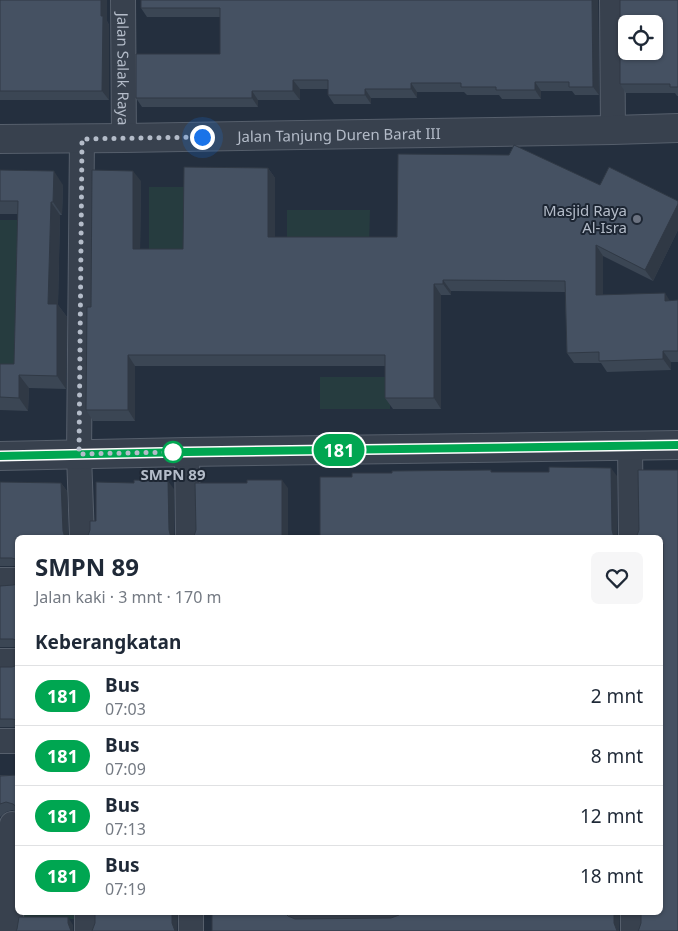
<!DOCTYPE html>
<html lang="id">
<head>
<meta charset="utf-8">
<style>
	:root { --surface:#fff; --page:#f6f6f7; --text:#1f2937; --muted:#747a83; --line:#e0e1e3 }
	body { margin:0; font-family:"Noto Sans",sans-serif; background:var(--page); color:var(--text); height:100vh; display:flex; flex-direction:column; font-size:19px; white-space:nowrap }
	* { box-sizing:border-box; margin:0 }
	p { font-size:16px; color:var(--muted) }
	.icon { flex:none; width:28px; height:28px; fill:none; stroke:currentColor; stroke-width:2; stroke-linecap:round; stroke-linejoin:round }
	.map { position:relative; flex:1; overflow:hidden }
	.drawer { position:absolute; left:15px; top:535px; width:648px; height:380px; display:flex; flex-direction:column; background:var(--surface); border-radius:8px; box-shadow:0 1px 4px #0004 }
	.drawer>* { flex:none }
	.badge { padding:0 10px; border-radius:16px; font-size:18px; line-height:32px }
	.tools { position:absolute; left:618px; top:15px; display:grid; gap:10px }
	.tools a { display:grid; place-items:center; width:45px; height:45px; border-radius:8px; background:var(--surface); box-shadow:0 1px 4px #0004; font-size:25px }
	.you { position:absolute; width:25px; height:25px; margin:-12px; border:4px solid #fff; border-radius:50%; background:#1a73e8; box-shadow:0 0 0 8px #1a73e833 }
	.map>.badge { position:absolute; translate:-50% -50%; box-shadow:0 0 0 2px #fff }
	h2 { padding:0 20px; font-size:19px; line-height:45px }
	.round { display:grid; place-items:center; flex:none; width:52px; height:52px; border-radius:8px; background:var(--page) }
	.overview { display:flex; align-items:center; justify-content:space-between; height:85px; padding:0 20px }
	h1 { font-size:24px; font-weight:700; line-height:38px }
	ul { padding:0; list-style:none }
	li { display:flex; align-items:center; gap:15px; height:60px; padding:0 20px; border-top:1px solid var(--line) }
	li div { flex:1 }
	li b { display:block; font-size:19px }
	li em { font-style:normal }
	li .badge { min-width:55px; font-weight:700; text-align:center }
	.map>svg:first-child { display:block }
</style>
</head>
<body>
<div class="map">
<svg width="678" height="931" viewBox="0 0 678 931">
	<rect width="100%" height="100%" fill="#242f3e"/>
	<g fill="#263c3f">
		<rect x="149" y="187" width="38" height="68"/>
		<path d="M287 210H370L369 246 287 245Z"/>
		<path d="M0 220H23L19 372H0Z"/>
		<rect x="320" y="377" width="70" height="32"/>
		<path d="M18 912 76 913V919H17Z"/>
	</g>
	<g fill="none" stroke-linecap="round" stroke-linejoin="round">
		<defs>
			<g id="minor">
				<path id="s1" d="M123 0 124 138"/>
				<path d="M612 0 613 130"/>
				<path d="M630 446 631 538"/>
				<path d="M187 452 188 538"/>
				<path d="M82 538 79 455 82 139"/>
				<path d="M0 580H18"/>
				<path d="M0 661H18"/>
				<path d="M0 741H18"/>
				<path d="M87 912V931"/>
				<path d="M191 912V931"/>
				<path d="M633 912V931"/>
				<path d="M301 913 397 912"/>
				<path d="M11 931 12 824"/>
			</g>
			<g id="tertiary">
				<path id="s2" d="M0 139 124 138 613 130 678 128"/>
				<path d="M0 456 187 452 678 445"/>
			</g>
		</defs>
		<use href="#minor" stroke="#565f6c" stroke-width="26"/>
		<use href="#tertiary" stroke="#565f6c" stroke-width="30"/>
		<use href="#minor" stroke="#38414e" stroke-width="24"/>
		<use href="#tertiary" stroke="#38414e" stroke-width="28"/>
	</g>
	<g fill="#3b4654">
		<path d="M0 0H107V21L109 25V100H0Z"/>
		<path d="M598 0 599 95H575L572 91H541V99H502L499 95H467L464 92H417V98H371V104H334L328 95V89H300V100H258V107H142L136 98 220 54V17H147L141 8Z"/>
		<path d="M678 0V96H677L675 93H626L620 84Z"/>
		<path d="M268 168 275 178V237H397L600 185 678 201V230L653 281 603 256V295L670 301 678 300V362H671V370L607 372 601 363H574L567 353 565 292 451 291V295H441V409H393L385 398V366H135V421H93L86 410 91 307 141 181 140 249H183Z"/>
		<path d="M0 170 63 185 62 215H60L58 305 67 317 66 389 29 388 28 411 0 410V364H14L18 214H0Z"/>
		<path d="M678 470 660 912 663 600V552H660V538Z"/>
		<path d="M0 482 61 483 67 491 68 538H18V566H0Z"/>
		<path d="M18 584V647H0V586L13 585Z"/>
		<path d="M18 665V727H0V667H12Z"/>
		<path d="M0 775H18V812L12 810 6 812 0 817V818Z"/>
	</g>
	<g fill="#303945">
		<path d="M101 0H107V21L109 25V100L102 91Z"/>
		<path d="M592 0H598L599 95 593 87Z"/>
		<path d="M293 80 300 89V100L293 91Z"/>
		<path d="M535 82 541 91V99L535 90Z"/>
		<path d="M411 83 417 92V98L411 89Z"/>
		<path d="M365 89 371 98V104L365 95Z"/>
		<path d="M252 91 258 100V107L252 98Z"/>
		<path d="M268 168 275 178V247L268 237Z"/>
		<path d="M54 171 63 185 62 215 53 202Z"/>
		<path d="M133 171 141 181 140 260 133 249Z"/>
		<path d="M51 202 60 215 58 305 67 317 66 389 57 376 48 304Z"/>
		<path d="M678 204V230L653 281 645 270Z"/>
		<path d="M596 245 603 256V306L596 295Z"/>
		<path d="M443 280 451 291V295L443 284Z"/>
		<path d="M434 284 441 295V409L434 398Z"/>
		<path d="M665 293 672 304 665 301Z"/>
		<path d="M663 351 671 362V370L663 359Z"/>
		<path d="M128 355 135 366V421L128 410Z"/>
		<path d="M19 375 29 388 28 411 19 398Z"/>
		<path d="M611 468 617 476V538H614L612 530Z"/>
		<path d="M282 480 288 488V538H282Z"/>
		<path d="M168 481 174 489V538H171L169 530Z"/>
		<path d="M61 483 67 491 68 538H65L63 531Z"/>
		<path d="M172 912H178L177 931H174L172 923Z"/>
		<path d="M614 912H620L619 931H616L614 923Z"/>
		<path d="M68 917 73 925V931H70L68 923Z"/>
	</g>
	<g fill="#455162" stroke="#303945" fill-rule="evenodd">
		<path d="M0 0H101V16H103L102 91H0Z"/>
		<path d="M141 0H592L593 87H569V82H535V90H496V87H461V83H411V89H365V95H328V80H293V91H252V98H136V54H220V8H141Z"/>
		<path d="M620 0H678V87H670V84H620ZM626 24H654V51H626Z"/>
		<path d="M514 145 600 185 609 167 678 201V204L645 270 596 245V295L665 293V301L678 300V351H663V359L599 361V352L567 353 565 281 443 280V284H434V398H385V355H128V410H86L87 307H91L92 170 133 171V249H183L184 167 268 168V237H397L398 154 509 155Z"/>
		<path d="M0 170 54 171 53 202H51L48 304H57V376L19 375V398L0 397V364H14L18 201H0Z"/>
		<path d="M549 467 611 468 612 530 614 538H320V477H352V473H392V471L491 470V472H549Z"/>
		<path d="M638 470H678V931H638L639 929 641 923V912H660V600H663V544L660 543V538H636L639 530Z"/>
		<path d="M134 480 168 481 169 530 171 538H87L90 530V521H96V482L134 483Z"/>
		<path d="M247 480H282V538H193L194 536 196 530 195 483H247Z"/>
		<path d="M0 482 61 483 63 531 65 538H18V560L12 558H0Z"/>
		<path d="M18 584V641L13 639H0V586L13 585Z"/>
		<path d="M18 665V720L12 719H0V667H12Z"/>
		<path d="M18 775V808L13 804 6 802 0 804V776Z"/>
		<path d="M95 912H172V923L175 931H92L95 923Z"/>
		<path d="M208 912H284L288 916 295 919 391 918 399 915 401 912H614V923L617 931H212V914H208Z"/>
		<path d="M19 917H68V923L71 931H16L17 929Z"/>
	</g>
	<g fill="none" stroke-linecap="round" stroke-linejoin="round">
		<defs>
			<path id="line" d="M0 456 187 452 678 445"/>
		</defs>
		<use href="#line" stroke="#fff" stroke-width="11"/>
		<use href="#line" stroke="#00a651" stroke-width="8"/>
		<path stroke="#b4bcc9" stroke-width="5" stroke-dasharray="0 9" d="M173 452 79 454 82 139 202 137"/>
	</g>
	<circle fill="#6b7280" stroke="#1d2633" stroke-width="2" cx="637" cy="219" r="5"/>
	<circle fill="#fff" stroke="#00a651" stroke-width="2.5" cx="173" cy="452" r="10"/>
	<g text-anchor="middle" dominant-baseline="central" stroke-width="4" stroke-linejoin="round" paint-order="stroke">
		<g font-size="15" fill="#b4bcc9" stroke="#1d2633">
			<text stroke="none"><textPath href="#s1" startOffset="69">Jalan Salak Raya</textPath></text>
			<text stroke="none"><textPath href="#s2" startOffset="339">Jalan Tanjung Duren Barat III</textPath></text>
		</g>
		<g font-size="15" fill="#b4bcc9" stroke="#1d2633" text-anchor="end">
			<text x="627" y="210">Masjid Raya<tspan x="627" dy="17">Al-Isra</tspan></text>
		</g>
		<g font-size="15" font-weight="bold" fill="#b4bcc9" stroke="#1d2633">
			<text x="173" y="474">SMPN 89</text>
		</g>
	</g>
</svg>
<div class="tools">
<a><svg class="icon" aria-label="locate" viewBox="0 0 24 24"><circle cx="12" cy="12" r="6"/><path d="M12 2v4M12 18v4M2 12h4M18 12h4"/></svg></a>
</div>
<div class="you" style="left:202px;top:137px"></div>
<b class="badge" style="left:339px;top:450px;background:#00a651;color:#fff">181</b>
<section class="drawer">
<div class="overview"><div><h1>SMPN 89</h1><p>Jalan kaki · 3 mnt · 170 m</p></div><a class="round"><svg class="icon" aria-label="heart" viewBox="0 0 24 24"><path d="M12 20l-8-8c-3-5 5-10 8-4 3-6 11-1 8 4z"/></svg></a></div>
<h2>Keberangkatan</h2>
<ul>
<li><span class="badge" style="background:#00a651;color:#fff">181</span><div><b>Bus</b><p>07:03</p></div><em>2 mnt</em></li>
<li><span class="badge" style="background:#00a651;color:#fff">181</span><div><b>Bus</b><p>07:09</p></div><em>8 mnt</em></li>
<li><span class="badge" style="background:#00a651;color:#fff">181</span><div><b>Bus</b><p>07:13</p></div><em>12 mnt</em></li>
<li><span class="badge" style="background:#00a651;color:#fff">181</span><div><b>Bus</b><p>07:19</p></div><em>18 mnt</em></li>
</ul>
</section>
</div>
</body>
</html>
